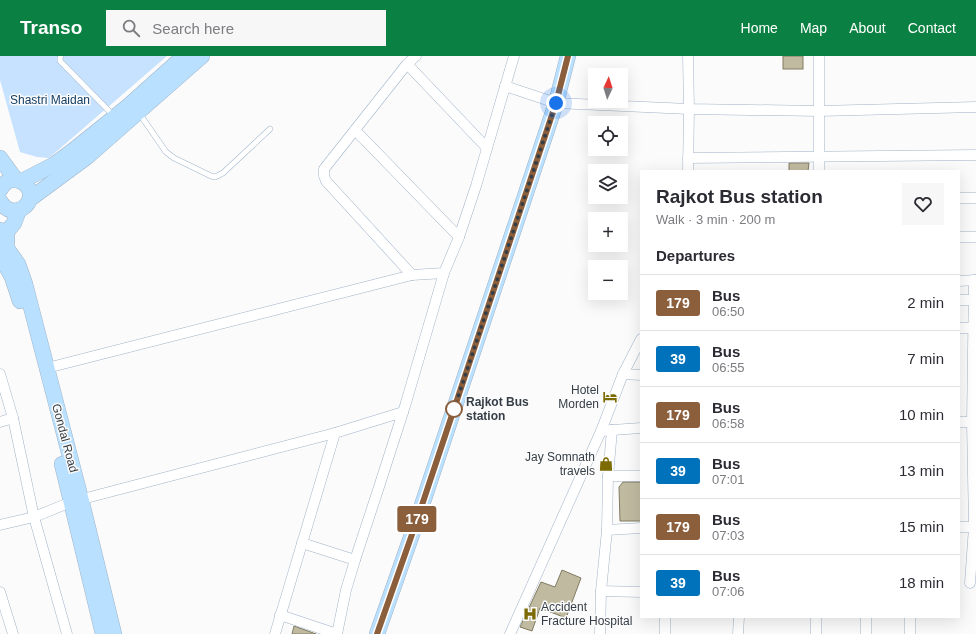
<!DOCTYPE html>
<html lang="en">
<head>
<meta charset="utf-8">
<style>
	:root { --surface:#fff; --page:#f7f7f7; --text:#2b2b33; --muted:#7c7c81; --line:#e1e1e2; --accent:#0b8043 }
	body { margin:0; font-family:Helvetica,sans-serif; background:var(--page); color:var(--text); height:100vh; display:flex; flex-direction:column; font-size:15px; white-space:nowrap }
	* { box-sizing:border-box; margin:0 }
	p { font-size:13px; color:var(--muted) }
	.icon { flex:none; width:22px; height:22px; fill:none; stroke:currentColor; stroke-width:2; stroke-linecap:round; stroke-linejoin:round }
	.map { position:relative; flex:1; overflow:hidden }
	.sheet { position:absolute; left:640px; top:114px; width:320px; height:448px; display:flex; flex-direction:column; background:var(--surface); border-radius:0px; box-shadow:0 4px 16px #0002 }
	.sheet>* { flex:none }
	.badge { padding:0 8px; border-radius:3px; font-size:14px; line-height:26px }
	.needle { width:26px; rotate:4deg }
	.buttons { position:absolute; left:588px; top:12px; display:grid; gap:8px }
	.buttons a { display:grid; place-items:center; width:40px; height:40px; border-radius:0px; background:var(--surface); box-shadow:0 4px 16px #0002; font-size:20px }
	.you { position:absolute; width:20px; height:20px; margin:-10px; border:3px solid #fff; border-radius:50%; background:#1a73e8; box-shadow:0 0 0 6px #1a73e833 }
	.map>.badge { position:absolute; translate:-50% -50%; box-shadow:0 0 0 2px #fff }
	h2 { padding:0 16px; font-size:15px; line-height:36px }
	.round { display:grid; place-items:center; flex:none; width:42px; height:42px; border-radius:0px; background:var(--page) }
	.headline { display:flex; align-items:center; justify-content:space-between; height:68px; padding:0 16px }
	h1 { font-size:19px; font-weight:700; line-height:30px }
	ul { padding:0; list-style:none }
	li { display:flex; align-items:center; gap:12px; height:56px; padding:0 16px; border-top:1px solid var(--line) }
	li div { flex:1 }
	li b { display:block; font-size:15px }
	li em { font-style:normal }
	li .badge { min-width:44px; font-weight:700; text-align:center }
	header { display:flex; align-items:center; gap:24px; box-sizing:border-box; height:56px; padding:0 20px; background:var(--accent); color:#fff }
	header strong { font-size:19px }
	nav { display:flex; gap:22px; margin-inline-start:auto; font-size:14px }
	.search { width:280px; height:36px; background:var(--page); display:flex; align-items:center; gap:10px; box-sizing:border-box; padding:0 14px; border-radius:0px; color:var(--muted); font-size:15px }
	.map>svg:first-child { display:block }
</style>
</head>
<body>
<header>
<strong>Transo</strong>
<div class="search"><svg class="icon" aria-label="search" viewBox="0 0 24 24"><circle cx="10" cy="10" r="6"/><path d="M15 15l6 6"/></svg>Search here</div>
<nav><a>Home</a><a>Map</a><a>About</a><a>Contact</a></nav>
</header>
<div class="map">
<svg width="976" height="578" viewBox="0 0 976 578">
	<rect width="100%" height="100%" fill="#fbfbfb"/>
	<path fill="#c6e2ff" d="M0 0H167L49 102 37 101 20 96 0 24Z"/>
	<g fill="#c0bba0" stroke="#817b62">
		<rect x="783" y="0" width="20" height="13"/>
		<path d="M789 107H809L808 115H789Z"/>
		<path d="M623 426H641V465H620L619 431Z"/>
		<path d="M562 514 581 522 566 562 540 552 532 575 520 571 541 526 555 531Z"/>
		<path d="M294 570 316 578H292Z"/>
	</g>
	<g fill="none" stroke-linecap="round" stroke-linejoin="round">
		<defs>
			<g id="lane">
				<path d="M61 0 60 2V5L113 59"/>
				<path d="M139 57 166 96 174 102 211 120 215 121 223 117 270 73"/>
			</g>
			<g id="street">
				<path d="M416 0 407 8 324 113V120L326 125 412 219 444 217"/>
				<path d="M688 0 689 53 688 115"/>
				<path d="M819 0V115"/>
				<path d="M407 8 487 92"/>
				<path d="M505 30 556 47 689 53 819 55 976 51"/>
				<path d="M355 74 459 181"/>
				<path d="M688 102 976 99"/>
				<path d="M959 142H976"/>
				<path d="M959 181H976"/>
				<path d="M959 225 976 224"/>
				<path d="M959 244H976"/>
				<path d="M959 272H976"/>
				<path d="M47 312 412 219"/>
				<path d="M0 318 13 362 34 461 67 578"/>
				<path d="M623 318 641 319"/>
				<path d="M0 366 13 362"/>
				<path d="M959 366H976"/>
				<path d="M612 374 641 372"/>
				<path d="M608 420H641"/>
				<path d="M0 469 34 461 71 446 335 377"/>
				<path d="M959 471H976"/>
				<path d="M607 474 641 472"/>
				<path d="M302 487 355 504"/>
				<path d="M970 527 974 471 972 366 974 224"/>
				<path d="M601 535 641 536"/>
				<path d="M0 536 13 578"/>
				<path d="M280 559 337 578"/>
				<path d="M816 561V578"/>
				<path d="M866 561V578"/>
				<path d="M275 578 335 377 403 356"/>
				<path d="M337 578 346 534 355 504 378 434 405 350 444 217 459 181 476 130 514 0"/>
				<path d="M510 578 601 375 623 318 641 283"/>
				<path d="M600 578 601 535 607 474 608 420 612 374 601 375"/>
				<path d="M665 578V561"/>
				<path d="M738 578 739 561"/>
				<path d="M910 578V561"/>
			</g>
			<g id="secondary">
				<path d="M0 102 16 124"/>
				<path d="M22 125 55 108 71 96 127 51 184 0"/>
				<path d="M0 134C3 128 8 123 15 124 19 124 23 126 26 129 41 145 13 168 0 145"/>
				<path d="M30 143 87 101 202 0"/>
				<path d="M0 174C10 179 9 190 0 195"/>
				<path d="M5 178 14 167 19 154"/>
				<path d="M6 191 18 208 25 228 81 443 114 578"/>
				<path d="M0 199 12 221 20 245"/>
				<path d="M62 408 103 578"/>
				<path d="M377 578 416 467 556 47 568 0"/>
			</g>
		</defs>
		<use href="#lane" stroke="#a0b4c9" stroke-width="6"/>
		<use href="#street" stroke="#a0b4c9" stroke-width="11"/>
		<use href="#secondary" stroke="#a0b4c9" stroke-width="16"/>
		<use href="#lane" stroke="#fff" stroke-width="5"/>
		<use href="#street" stroke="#fff" stroke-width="10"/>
		<use href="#secondary" stroke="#b9e0fe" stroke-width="15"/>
	</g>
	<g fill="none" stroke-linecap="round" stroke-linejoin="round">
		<defs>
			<path id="line" d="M377 578 416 467 556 47 568 0"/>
		</defs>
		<use href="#line" stroke="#fff" stroke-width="9"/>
		<use href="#line" stroke="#8b5e3c" stroke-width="6"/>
		<path stroke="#353e46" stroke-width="4" stroke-dasharray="0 7.2" d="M454 353 556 47"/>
	</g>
	<defs>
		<symbol id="hotel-bare" viewBox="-9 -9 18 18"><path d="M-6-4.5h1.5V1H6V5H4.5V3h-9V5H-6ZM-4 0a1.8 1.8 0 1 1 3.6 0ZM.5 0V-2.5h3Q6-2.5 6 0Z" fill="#7c6a02" stroke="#fbfbfb" stroke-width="2.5" paint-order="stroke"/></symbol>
		<symbol id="shop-bare" viewBox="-9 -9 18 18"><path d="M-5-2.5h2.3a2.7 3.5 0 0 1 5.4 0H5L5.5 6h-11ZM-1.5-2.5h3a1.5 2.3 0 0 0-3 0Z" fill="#7c6a02" stroke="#fbfbfb" stroke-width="2.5" paint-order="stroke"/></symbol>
		<symbol id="hospital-bare" viewBox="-9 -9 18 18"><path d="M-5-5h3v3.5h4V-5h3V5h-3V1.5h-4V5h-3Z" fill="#7c6a02" stroke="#fbfbfb" stroke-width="2.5" paint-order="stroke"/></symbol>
	</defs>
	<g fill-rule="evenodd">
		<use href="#hotel-bare" x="600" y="331" width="20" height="20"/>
		<use href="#shop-bare" x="596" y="398" width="20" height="20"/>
		<use href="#hospital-bare" x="520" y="548" width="20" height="20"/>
	</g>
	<circle fill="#fff" stroke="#8b5e3c" stroke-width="2" cx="454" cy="353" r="8"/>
	<g text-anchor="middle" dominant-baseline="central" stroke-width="3" stroke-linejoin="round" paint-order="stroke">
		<g font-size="12" fill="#143e64" stroke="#fbfbfb">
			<text x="50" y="44">Shastri Maidan</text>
		</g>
		<g font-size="12" fill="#353e46" stroke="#fbfbfb" text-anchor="end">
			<text x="599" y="334">Hotel<tspan x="599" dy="14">Morden</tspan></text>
			<text x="595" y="401">Jay Somnath<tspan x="595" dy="14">travels</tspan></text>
			<text x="541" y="551" text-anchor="start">Accident<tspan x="541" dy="14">Fracture Hospital</tspan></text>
		</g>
		<g font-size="12" font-weight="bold" fill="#353e46" stroke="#fbfbfb" text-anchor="start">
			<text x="466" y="346">Rajkot Bus<tspan x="466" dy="14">station</tspan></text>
		</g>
		<g font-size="12" fill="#353e46" stroke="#fbfbfb">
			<text transform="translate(65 382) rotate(75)">Gondal Road</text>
		</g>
	</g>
</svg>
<div class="buttons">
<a><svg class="needle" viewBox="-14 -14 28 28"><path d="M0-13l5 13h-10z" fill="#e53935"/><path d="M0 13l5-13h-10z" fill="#7c7c81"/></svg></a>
<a><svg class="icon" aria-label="locate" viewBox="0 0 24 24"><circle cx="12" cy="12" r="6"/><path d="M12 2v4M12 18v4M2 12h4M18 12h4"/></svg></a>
<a><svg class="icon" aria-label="layers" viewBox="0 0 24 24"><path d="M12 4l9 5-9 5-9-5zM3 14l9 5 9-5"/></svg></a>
<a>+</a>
<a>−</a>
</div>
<div class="you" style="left:556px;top:47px"></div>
<b class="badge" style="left:417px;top:463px;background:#8b5e3c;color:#fff">179</b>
<section class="sheet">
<div class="headline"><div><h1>Rajkot Bus station</h1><p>Walk · 3 min · 200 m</p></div><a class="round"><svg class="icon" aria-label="heart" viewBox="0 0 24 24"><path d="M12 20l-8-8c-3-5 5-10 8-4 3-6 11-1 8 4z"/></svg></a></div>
<h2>Departures</h2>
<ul>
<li><span class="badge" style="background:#8b5e3c;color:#fff">179</span><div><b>Bus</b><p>06:50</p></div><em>2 min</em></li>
<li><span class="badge" style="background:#0072bc;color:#fff">39</span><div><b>Bus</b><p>06:55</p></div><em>7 min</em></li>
<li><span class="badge" style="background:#8b5e3c;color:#fff">179</span><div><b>Bus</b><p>06:58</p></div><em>10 min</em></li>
<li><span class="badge" style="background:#0072bc;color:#fff">39</span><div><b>Bus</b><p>07:01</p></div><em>13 min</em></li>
<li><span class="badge" style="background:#8b5e3c;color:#fff">179</span><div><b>Bus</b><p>07:03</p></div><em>15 min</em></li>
<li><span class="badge" style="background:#0072bc;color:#fff">39</span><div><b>Bus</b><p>07:06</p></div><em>18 min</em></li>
</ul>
</section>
</div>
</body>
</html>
